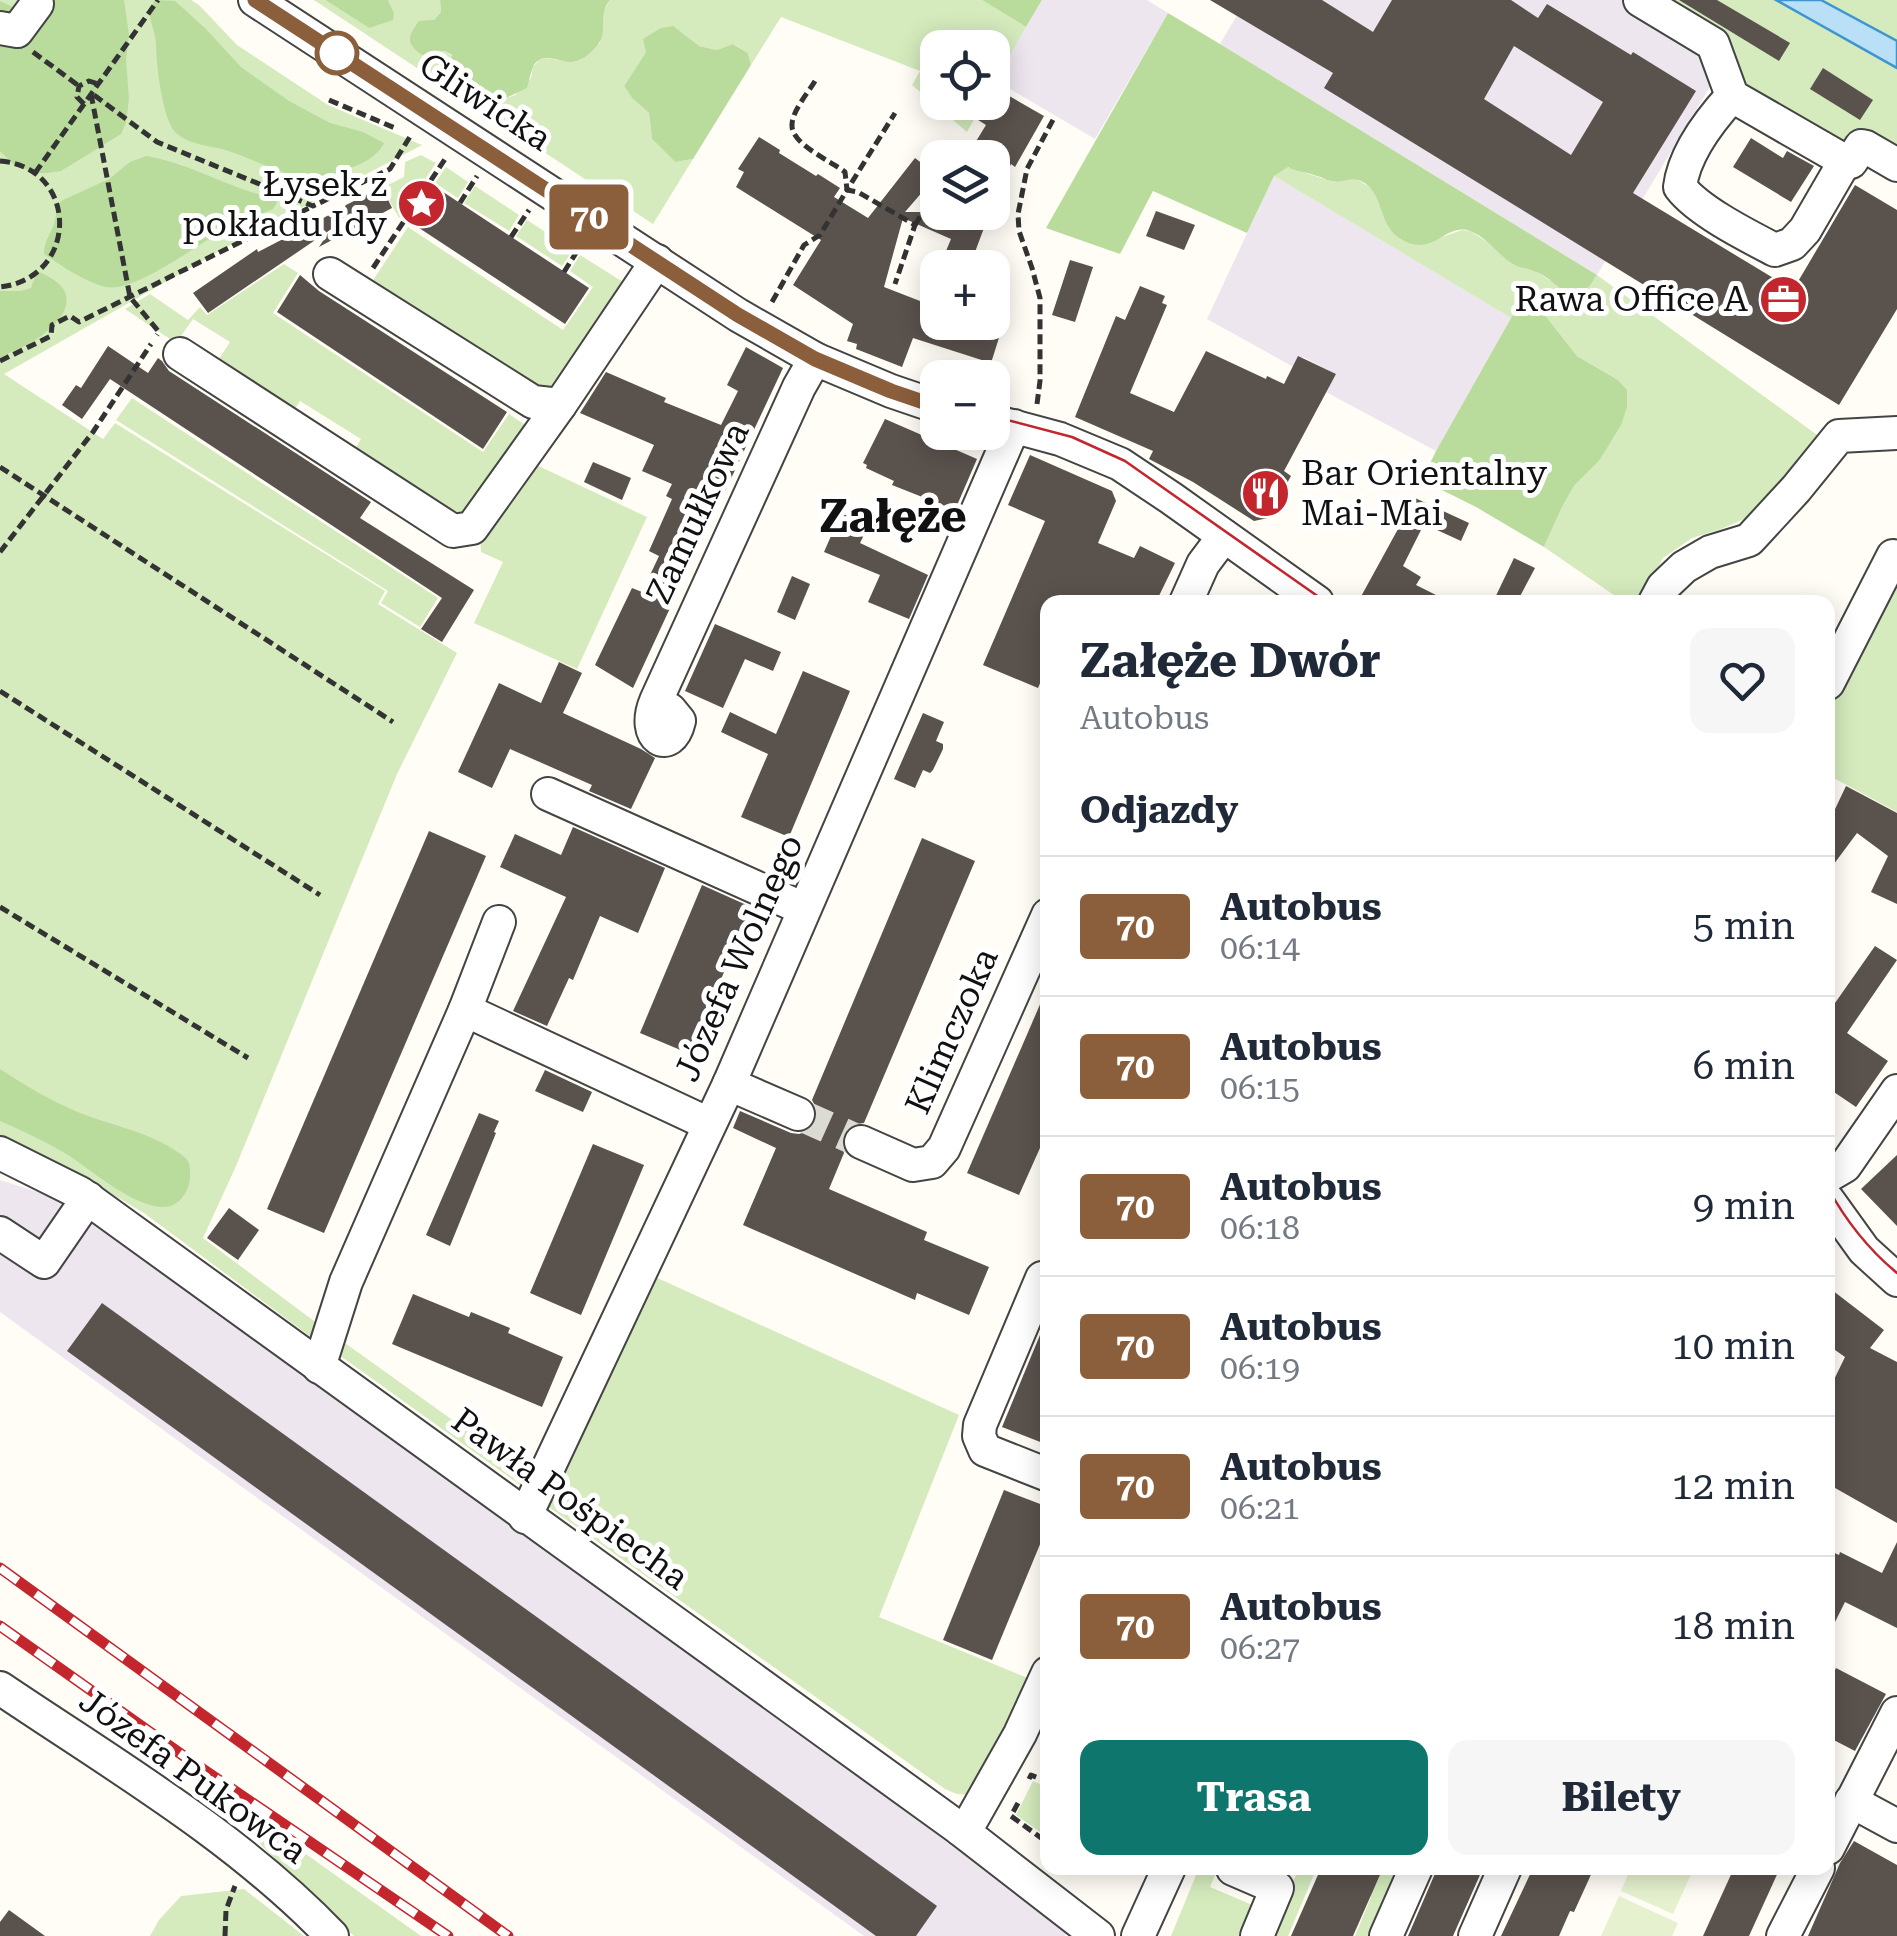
<!DOCTYPE html>
<html lang="pl">
<head>
<meta charset="utf-8">
<style>
	:root { --surface:#fff; --page:#f6f6f7; --text:#1f2937; --muted:#747a83; --line:#e0e1e3; --accent:#0f766e }
	body { margin:0; font-family:"Roboto Serif",serif; background:var(--page); color:var(--text); height:100vh; display:flex; flex-direction:column; font-size:38px; white-space:nowrap }
	* { box-sizing:border-box; margin:0 }
	p { font-size:32px; color:var(--muted) }
	.icon { flex:none; width:55px; height:55px; fill:none; stroke:currentColor; stroke-width:2; stroke-linecap:round; stroke-linejoin:round }
	.map { position:relative; flex:1; overflow:hidden }
	.side { position:absolute; left:1040px; top:595px; width:795px; height:1280px; display:flex; flex-direction:column; background:var(--surface); border-radius:20px; box-shadow:0 5px 25px #0003 }
	.side>* { flex:none }
	.badge { padding:0 20px; border-radius:8px; font-size:35px; line-height:65px }
	.controls { position:absolute; left:920px; top:30px; display:grid; gap:20px }
	.controls a { display:grid; place-items:center; width:90px; height:90px; border-radius:20px; background:var(--surface); box-shadow:0 5px 25px #0003; font-size:50px }
	.map>.badge { position:absolute; translate:-50% -50%; box-shadow:0 0 0 5px #fff }
	h2 { padding:0 40px; font-size:38px; line-height:90px }
	.round { display:grid; place-items:center; flex:none; width:105px; height:105px; border-radius:20px; background:var(--page) }
	.headline { display:flex; align-items:center; justify-content:space-between; height:170px; padding:0 40px }
	h1 { font-size:48px; font-weight:700; line-height:75px }
	.button { display:flex; gap:20px; margin-top:auto; padding:20px 40px }
	.button a { flex:1; height:115px; border-radius:20px; background:var(--accent); color:#fff; font-size:40px; font-weight:700; line-height:115px; text-align:center }
	.button a+a { background:var(--page); color:var(--text) }
	ul { padding:0; list-style:none }
	li { display:flex; align-items:center; gap:30px; height:140px; padding:0 40px; border-top:2px solid var(--line) }
	li div { flex:1 }
	li b { display:block; font-size:38px }
	li em { font-style:normal }
	li .badge { min-width:110px; font-weight:700; text-align:center }
	.map>svg:first-child { display:block }
</style>
</head>
<body>
<div class="map">
<svg width="1897" height="1936" viewBox="0 0 1897 1936">
	<rect width="100%" height="100%" fill="#fffdf5"/>
	<g fill="#eee6ef">
		<path d="M1042 0H1147L1168 13 1095 139 995 80Z"/>
		<path d="M1246 0H1626L1697 43 1711 85 1597 275 1220 44Z"/>
		<path d="M1274 176 1511 318 1436 451 1326 392 1336 374 1303 357 1297 369 1207 319Z"/>
		<path d="M0 1180 69 1202 1071 1928 1065 1936H864L0 1312Z"/>
	</g>
	<g fill="#d5ebbd">
		<path d="M0 0H191L199 5 237 45 328 105 422 145 225 248 4 374 103 439 115 423 385 591 378 604 457 653 397 774 236 1166 203 1238 318 1324 315 1340 144 1213 88 1180 0 1135Z"/>
		<path d="M314 0H325L369 28 394 13 388 0H440L441 12 434 20 433 54 445 51 452 56 446 74 470 91 493 101 502 100 515 95 531 78 533 67 540 59 545 58 574 62 582 59 600 43 602 14 610 0H982L1026 27 993 85 992 48H938V102L983 103 967 132 912 85 920 71 781 17 751 65 748 53 734 44 717 50 699 46 646 52 624 86 632 98 649 113 652 139 675 162 693 159 653 224Z"/>
		<path d="M1663 0H1776L1897 68V152L1843 150 1754 97Z"/>
		<path d="M1821 0H1897V41Z"/>
		<path d="M421 155 436 163 399 218 376 176 390 184 404 177 405 162Z"/>
		<path d="M446 167 468 182 458 198 435 183Z"/>
		<path d="M1287 167 1334 182 1355 178 1374 190 1390 229 1439 238 1462 230 1470 231 1494 246 1501 254 1536 271 1549 280 1587 290 1597 275 1824 440 1751 516 1721 529 1692 538 1663 558 1641 602H1624L1544 547 1562 507 1574 486 1599 461 1627 391 1618 380 1577 356 1541 310 1517 308 1511 318 1274 176Z"/>
		<path d="M475 186 519 215 509 231 464 203Z"/>
		<path d="M527 220 573 250 562 266 516 236Z"/>
		<path d="M408 227 563 330 593 287 570 271 580 255 631 287 557 397 366 291Z"/>
		<path d="M284 264 298 273 273 313 483 452 509 414 534 431 469 522 350 457 361 439 300 401 290 417 213 368 230 342 193 319 176 343 125 309 150 294 188 320 200 307 207 315Z"/>
		<path d="M132 398 438 598 420 627 381 603 388 591 116 420Z"/>
		<path d="M530 462 647 517 577 669 474 623 503 562 481 552 480 533Z"/>
		<path d="M1897 573V812L1828 775V712Z"/>
		<path d="M653 1276 959 1415 879 1617 1035 1681 972 1795 957 1794 945 1789 546 1505Z"/>
		<path d="M338 1338 532 1477 527 1490 335 1352Z"/>
		<path d="M1033 1781 1047 1787V1837L1016 1815Z"/>
		<path d="M244 1810 421 1936H354L258 1842Z"/>
		<path d="M1199 1868H1218L1210 1887 1257 1907 1245 1936H1171Z"/>
		<path d="M1299 1868 1315 1872 1288 1936H1270Z"/>
		<path d="M1384 1868H1405L1375 1936H1355L1371 1897 1369 1895 1378 1874 1381 1875Z"/>
		<path d="M244 1889 304 1936H150L159 1920 181 1896Z"/>
	</g>
	<g fill="#b9dc9c">
		<path d="M41 0H124L129 35 126 60 129 99 126 123 121 134 61 171 48 173H37L15 166 0 151V1L23 12Z"/>
		<path d="M155 0 175 1 206 29 241 67 289 101 330 123 363 132 384 143C377 157 362 164 348 169 341 172 334 177 327 179 301 186 251 157 225 150 208 145 188 145 175 132 162 117 156 64 156 43 155 27 144 15 155 0Z"/>
		<path d="M325 0H388L394 13 393 20 369 28Z"/>
		<path d="M440 0H610C595 19 612 33 593 50 587 56 581 61 572 62 559 62 543 51 534 65 531 71 529 81 527 88L502 100 493 101 460 86 445 74 452 55 445 51 422 55C405 43 408 36 419 21L434 20 441 12Z"/>
		<path d="M982 0H1042L1026 27Z"/>
		<path d="M1168 13 1220 44 1597 275 1587 290 1572 296C1559 290 1549 276 1534 271 1527 268 1519 268 1513 264 1497 254 1488 238 1470 231 1444 222 1433 261 1398 237 1378 223 1384 192 1361 181 1351 176 1342 184 1331 181 1326 180 1322 177 1317 176 1307 172 1297 172 1288 167L1274 176 1247 233 1153 191 1120 254 1046 228Z"/>
		<path d="M673 26 699 46 717 50 733 44 748 53 751 65 693 159 675 162 652 139 649 113 632 98 624 86 646 52 643 39 661 28Z"/>
		<path d="M146 156C191 163 231 190 275 198L277 203 273 209C259 215 244 219 230 226 202 241 136 293 106 287 85 282 62 266 44 254 44 241 50 235 54 224 57 215 56 208 61 201L109 179 130 162Z"/>
		<path d="M37 271C44 274 52 278 58 283 83 306 48 333 29 344 19 349 9 352 0 358V291H21L31 288Z"/>
		<path d="M1526 305 1541 310 1577 356 1618 380 1627 390V407L1621 425 1599 461 1574 486 1562 507 1544 547 1476 507 1422 480 1436 451 1511 318 1517 308Z"/>
		<path d="M0 1069C26 1086 51 1101 80 1113 113 1126 150 1132 179 1153 187 1158 190 1162 190 1171 191 1181 188 1191 181 1199 156 1228 91 1169 68 1155 46 1142 24 1131 0 1121Z"/>
	</g>
	<g fill="#e6f2cf">
		<path d="M1631 1868H1694L1673 1914 1621 1891Z"/>
		<path d="M1619 1896 1678 1923 1672 1936H1601Z"/>
	</g>
	<path fill="#b9e0f7" stroke="#3f96cf" stroke-width="2.5" d="M1776 0H1821L1897 41V68Z"/>
	<g fill="#5a524d" fill-rule="evenodd">
		<path d="M1210 0H1322L1373 32 1392 0H1511L1538 18 1547 4 1631 55 1633 52 1696 91 1633 193 1793 290 1855 185 1897 210V309L1839 405 1324 88 1333 73ZM1514 46 1603 102 1571 155 1484 99Z"/>
		<path d="M1679 0H1717L1790 43 1779 61Z"/>
		<path d="M1823 68 1873 100 1860 120 1810 89Z"/>
		<path d="M1004 93 1044 116 1015 167 1011 164 992 206V153L975 143 986 125 950 102H999Z"/>
		<path d="M759 137 780 150 779 153 816 176 818 174 840 188 834 197 868 218 915 158 937 175 905 212H990L975 252 978 254 972 268H939L951 239 903 218 884 287 938 308V322H1004L991 363 913 338 902 367 856 349 857 344 847 341 853 324 793 285 821 240 736 187 744 172 738 169Z"/>
		<path d="M1751 138 1783 158 1787 151 1814 166 1791 202 1733 167Z"/>
		<path d="M434 186 589 288 565 324 410 222Z"/>
		<path d="M382 187 392 208 319 247 330 230 208 313 193 293 257 249 258 252 331 214 335 222 346 205Z"/>
		<path d="M1156 211 1195 225 1184 250 1146 236Z"/>
		<path d="M1070 260 1093 267 1075 322 1052 315Z"/>
		<path d="M300 275 319 291 507 412 483 449 277 312Z"/>
		<path d="M1140 286 1165 296 1162 303 1167 305 1130 393 1174 412 1206 351 1266 379 1267 376 1284 384 1298 356 1336 374 1284 471 1291 476 1268 518 1254 521 1193 482 1149 459 1153 451 1075 417 1116 316 1125 320Z"/>
		<path d="M108 346 148 373 158 358 162 361 169 371 371 502 360 518 474 590 442 642 421 629 442 598 110 379 82 419 62 405 76 385 81 388Z"/>
		<path d="M746 347 783 368 688 570 682 567 665 603 671 606 633 688 595 665 632 588 642 592 659 556 649 551 672 499 666 496 672 484 642 471 654 445 580 413 606 372 666 398 664 402 721 425 738 391 727 385Z"/>
		<path d="M885 419 977 459 955 510 892 485 894 481 866 468 867 465 863 463Z"/>
		<path d="M1030 455 1112 491 1116 501 1098 543 1134 558 1140 546 1175 563 1156 602H1048V665L1038 688 983 665 1045 521 1008 505Z"/>
		<path d="M593 462 631 478 622 500 584 482Z"/>
		<path d="M1415 498 1469 523 1461 541 1424 524 1403 566 1421 577 1416 585 1450 602H1358Z"/>
		<path d="M841 513 869 525 860 543 928 575 909 619 868 602 880 575 824 552Z"/>
		<path d="M1514 558 1535 568 1517 602H1493Z"/>
		<path d="M792 576 810 584 795 620 777 612Z"/>
		<path d="M715 624 781 652 773 671 745 659 723 708 685 691Z"/>
		<path d="M559 662 582 673 563 713 641 749 655 758 631 809 589 791 592 785 510 749 492 788 458 772 499 683 541 703Z"/>
		<path d="M803 671 850 691 789 837 741 817 768 754 721 732 730 712 776 734Z"/>
		<path d="M923 713 944 722 936 741 943 744V749L933 770 930 773 923 770 915 788 894 779Z"/>
		<path d="M1846 786 1897 813V904L1871 892 1888 856 1857 833 1828 872V824Z"/>
		<path d="M573 827 665 868 638 933 600 916 573 980 569 978 547 1026 513 1011 566 897 500 867 515 834 561 855Z"/>
		<path d="M429 831 486 856 324 1233 267 1209Z"/>
		<path d="M922 838 975 861 864 1123 850 1125 842 1135 841 1143 844 1153 829 1189 927 1232 924 1240 989 1267 969 1315 917 1293 915 1300 743 1225 776 1148 733 1128 740 1111 791 1133 799 1134 809 1131 816 1123 818 1111 812 1100Z"/>
		<path d="M702 885 751 907 690 1054 640 1033Z"/>
		<path d="M1875 946 1897 960 1847 1033 1888 1061 1856 1107 1828 1088V1013Z"/>
		<path d="M1048 986V1130L1019 1195 967 1173Z"/>
		<path d="M545 1070 592 1092 583 1112 535 1091Z"/>
		<path d="M479 1113 499 1121 494 1132 496 1133 450 1246 426 1235Z"/>
		<path d="M593 1144 644 1165 581 1315 530 1293Z"/>
		<path d="M1897 1155V1226L1861 1189Z"/>
		<path d="M229 1208 259 1230 238 1260 207 1238Z"/>
		<path d="M1828 1287 1884 1330 1870 1348 1897 1362V1523L1828 1484V1392L1845 1357 1828 1345Z"/>
		<path d="M413 1294 469 1317 471 1312 510 1328 508 1333 563 1357 542 1407 392 1344Z"/>
		<path d="M102 1303 937 1906 916 1936H876L67 1351Z"/>
		<path d="M1047 1318H1048V1445L1002 1427Z"/>
		<path d="M1004 1490 1048 1507V1525L992 1660 943 1640Z"/>
		<path d="M1897 1542V1628L1845 1602 1828 1636V1550L1839 1555 1840 1552 1882 1573Z"/>
		<path d="M1836 1668 1886 1694 1855 1751 1828 1737V1684Z"/>
		<path d="M1854 1841 1897 1865V1936H1808L1840 1863Z"/>
		<path d="M1321 1868H1383L1353 1936H1291Z"/>
		<path d="M1436 1868H1483L1453 1936H1408L1434 1876Z"/>
		<path d="M1533 1868H1594L1574 1912 1570 1911 1559 1936H1501Z"/>
		<path d="M1734 1868H1780L1749 1936H1703Z"/>
		<path d="M9 1910 45 1936H0V1922Z"/>
	</g>
	<g fill="none" stroke-linecap="round" stroke-linejoin="round">
		<path stroke="#dbdad3" stroke-width="32" stroke-dasharray="32 16" stroke-linecap="butt" d="M798 1114 861 1142"/>
		<defs>
			<g id="minor">
				<path d="M255 0 738 315 815 359 891 391 938 407"/>
				<path d="M1640 0 1713 44 1732 96 1845 161 1851 162 1861 146 1866 147 1897 165"/>
				<path d="M0 28 17 31 37 4"/>
				<path d="M1732 96C1710 120 1684 154 1680 187 1698 211 1748 236 1775 250L1792 244 1805 230 1845 161"/>
				<path d="M330 274 533 402 560 405"/>
				<path d="M180 354 453 531 472 528 560 405 657 261"/>
				<path d="M993 421 1060 439 1120 464 1171 498 1317 602"/>
				<path d="M1186 602 1203 564 1224 536"/>
				<path d="M1655 602 1663 587 1684 567 1710 552 1749 540 1796 489 1839 436 1897 433"/>
				<path d="M1828 683 1893 556"/>
				<path d="M656 701 670 710 679 721C671 756 640 739 656 701L799 387 815 359"/>
				<path d="M548 794 804 909"/>
				<path d="M465 1010 709 1124"/>
				<path d="M729 1084 798 1114"/>
				<path d="M861 1142 913 1165 932 1162 944 1148 1048 915"/>
				<path d="M0 1153 80 1193 960 1829 1098 1936"/>
				<path d="M1828 1176 1845 1166 1897 1091"/>
				<path d="M1828 1200 1864 1250 1897 1280"/>
				<path d="M0 1233 44 1262 88 1198"/>
				<path d="M1042 1278 980 1425 979 1436 985 1450 1048 1475"/>
				<path d="M319 1367 346 1282 465 1010 499 922"/>
				<path d="M525 1517 729 1084 1014 426"/>
				<path d="M0 1688C114 1765 236 1836 332 1936"/>
				<path d="M1851 1801 1897 1826"/>
				<path d="M960 1829 971 1821 1020 1734 1048 1673"/>
				<path d="M1828 1848 1897 1713"/>
				<path d="M1233 1869 1277 1888 1257 1936"/>
				<path d="M1138 1936 1169 1868"/>
				<path d="M1386 1936 1416 1868"/>
				<path d="M1475 1936 1505 1868"/>
				<path d="M1783 1936 1818 1868"/>
			</g>
		</defs>
		<use href="#minor" stroke="#444" stroke-width="36"/>
		<g stroke="#333" stroke-width="5" stroke-dasharray="10 5" stroke-linecap="butt">
			<path d="M33 52 79 86"/>
			<path d="M815 81C808 93 792 111 792 125 791 144 831 161 845 172L847 190 895 113"/>
			<path d="M91 94 130 297 159 332 157 335"/>
			<path d="M94 95 157 142 313 206 390 169 411 135"/>
			<path d="M329 100 395 128"/>
			<path d="M84 104 77 97 79 86 89 81 98 84"/>
			<path d="M0 161C79 167 80 278 0 287"/>
			<path d="M35 173 158 0"/>
			<path d="M460 203 477 176"/>
			<path d="M915 225 934 193"/>
			<path d="M511 237 529 210"/>
			<path d="M373 268 447 156"/>
			<path d="M564 272 581 245"/>
			<path d="M772 302 804 245 820 235 847 190 858 192 915 225 895 284"/>
			<path d="M0 361 51 336 52 325 70 316 79 322 313 206"/>
			<path d="M1037 404 1040 381V298L1032 268 1019 231 1018 214 1027 169 1055 116"/>
			<path d="M0 467 393 722"/>
			<path d="M0 552 93 432 151 344"/>
			<path d="M0 691 320 895"/>
			<path d="M0 907 248 1058"/>
			<path d="M1029 1779 1031 1775 1048 1782"/>
			<path d="M1018 1803 1011 1816 1048 1843"/>
			<path d="M225 1936 226 1910 235 1886"/>
		</g>
		<use href="#minor" stroke="#fff" stroke-width="32"/>
		<g stroke="#c4262e" stroke-width="2.5">
			<path d="M247 0 772 343C826 371 880 394 938 413"/>
			<path d="M992 416 1072 437 1125 461 1326 602"/>
			<path d="M1828 1188C1846 1221 1868 1249 1897 1273"/>
		</g>
		<defs>
			<g id="rail">
				<path d="M0 1568 508 1936"/>
				<path d="M0 1626 188 1759 448 1936"/>
			</g>
		</defs>
		<use href="#rail" stroke="#c4262e" stroke-width="11"/>
		<use href="#rail" stroke="#fff" stroke-width="8" stroke-dasharray="22" stroke-linecap="butt"/>
	</g>
	<g fill="none" stroke-linecap="round" stroke-linejoin="round">
		<defs>
			<path id="line" d="M255 0 738 315 815 359 891 391 938 407"/>
		</defs>
		<use href="#line" stroke="#fff" stroke-width="22"/>
		<use href="#line" stroke="#8b5e3c" stroke-width="15"/>
	</g>
	<defs>
		<symbol id="sight-disc" viewBox="-11 -11 22 22"><circle r="9.5" fill="#c4262e" stroke="#fff"/><path d="M0-6L1.8-2.2L6-1.7L2.9 1.2L3.7 5.4L0 3.3L-3.7 5.4L-2.9 1.2L-6-1.7L-1.8-2.2Z" fill="#fff"/></symbol>
		<symbol id="office-disc" viewBox="-11 -11 22 22"><circle r="9.5" fill="#c4262e" stroke="#fff"/><path d="M-6-3h4V-5.5h4V-3h4V5H-6ZM-1-4.5V-3h2v-1.5ZM-6 0V1H6V0Z" fill="#fff"/></symbol>
		<symbol id="restaurant-disc" viewBox="-11 -11 22 22"><circle r="9.5" fill="#c4262e" stroke="#fff"/><path d="M-5-6h1v4h1v-4h1v4h1v-4h1v5L-1.5 .5V6h-2V.5L-5-1ZM5-6V6H3V1.5H1.5Q1.5-4 5-6Z" fill="#fff"/></symbol>
	</defs>
	<g fill-rule="evenodd">
		<use href="#sight-disc" x="394" y="176" width="55" height="55"/>
		<use href="#office-disc" x="1756" y="272" width="55" height="55"/>
		<use href="#restaurant-disc" x="1238" y="466" width="55" height="55"/>
	</g>
	<circle fill="#fff" stroke="#8b5e3c" stroke-width="5" cx="337" cy="53" r="20"/>
	<g text-anchor="middle" dominant-baseline="central" stroke-width="10" stroke-linejoin="round" paint-order="stroke">
		<g font-size="35" fill="#111" stroke="#fff">
			<text transform="translate(485 102) rotate(33)">Gliwicka</text>
			<text transform="translate(698 513) rotate(-65)">Zamułkowa</text>
			<text transform="translate(739 958) rotate(-66)">Józefa Wolnego</text>
			<text transform="translate(952 1031) rotate(-66)">Klimczoka</text>
			<text transform="translate(570 1499) rotate(36)">Pawła Pośpiecha</text>
			<text transform="translate(193 1776) rotate(36)">Józefa Pukowca</text>
		</g>
		<g font-size="35" fill="#111" stroke="#fff" text-anchor="end">
			<text x="387" y="184">Łysek z<tspan x="387" dy="40">pokładu Idy</tspan></text>
			<text x="1748" y="299">Rawa Office A</text>
			<text x="1301" y="473" text-anchor="start">Bar Orientalny<tspan x="1301" dy="40">Mai-Mai</tspan></text>
		</g>
		<g font-size="45" font-weight="bold" fill="#111" stroke="#fff">
			<text x="893" y="516">Załęże</text>
		</g>
	</g>
</svg>
<div class="controls">
<a><svg class="icon" aria-label="locate" viewBox="0 0 24 24"><circle cx="12" cy="12" r="6"/><path d="M12 2v4M12 18v4M2 12h4M18 12h4"/></svg></a>
<a><svg class="icon" aria-label="layers" viewBox="0 0 24 24"><path d="M12 4l9 5-9 5-9-5zM3 14l9 5 9-5"/></svg></a>
<a>+</a>
<a>−</a>
</div>
<b class="badge" style="left:589px;top:217px;background:#8b5e3c;color:#fff">70</b>
<section class="side">
<div class="headline"><div><h1>Załęże Dwór</h1><p>Autobus</p></div><a class="round"><svg class="icon" aria-label="heart" viewBox="0 0 24 24"><path d="M12 20l-8-8c-3-5 5-10 8-4 3-6 11-1 8 4z"/></svg></a></div>
<h2>Odjazdy</h2>
<ul>
<li><span class="badge" style="background:#8b5e3c;color:#fff">70</span><div><b>Autobus</b><p>06:14</p></div><em>5 min</em></li>
<li><span class="badge" style="background:#8b5e3c;color:#fff">70</span><div><b>Autobus</b><p>06:15</p></div><em>6 min</em></li>
<li><span class="badge" style="background:#8b5e3c;color:#fff">70</span><div><b>Autobus</b><p>06:18</p></div><em>9 min</em></li>
<li><span class="badge" style="background:#8b5e3c;color:#fff">70</span><div><b>Autobus</b><p>06:19</p></div><em>10 min</em></li>
<li><span class="badge" style="background:#8b5e3c;color:#fff">70</span><div><b>Autobus</b><p>06:21</p></div><em>12 min</em></li>
<li><span class="badge" style="background:#8b5e3c;color:#fff">70</span><div><b>Autobus</b><p>06:27</p></div><em>18 min</em></li>
</ul>
<div class="button"><a>Trasa</a><a>Bilety</a></div>
</section>
</div>
</body>
</html>
